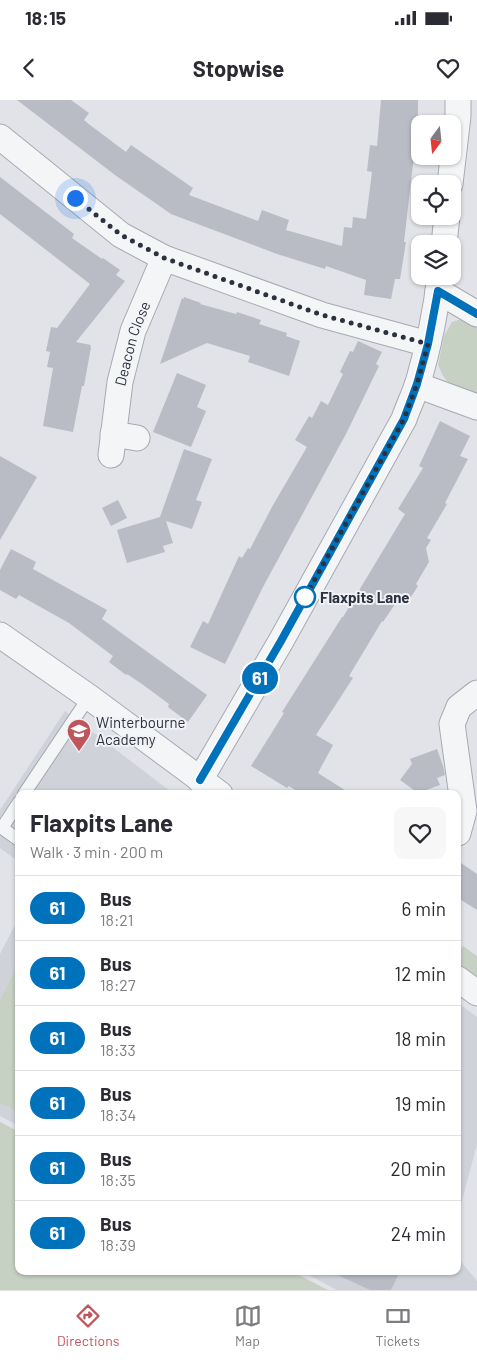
<!DOCTYPE html>
<html lang="en">
<head>
<meta charset="utf-8">
<style>
	:root { --surface:#fff; --page:#f7f7f7; --text:#2b2b33; --muted:#7c7c81; --line:#e1e1e2; --accent:#c0545b }
	body { margin:0; font-family:Barlow,sans-serif; background:var(--page); color:var(--text); height:100vh; display:flex; flex-direction:column; font-size:19px; white-space:nowrap }
	* { box-sizing:border-box; margin:0 }
	p { font-size:16px; color:var(--muted) }
	.icon { flex:none; width:28px; height:28px; fill:none; stroke:currentColor; stroke-width:2; stroke-linecap:round; stroke-linejoin:round }
	.map { position:relative; flex:1; overflow:hidden }
	.sheet { position:absolute; left:15px; top:690px; width:446px; height:485px; display:flex; flex-direction:column; background:var(--surface); border-radius:10px; box-shadow:0 1px 4px #0004 }
	.sheet>* { flex:none }
	.badge { padding:0 10px; border-radius:16px; font-size:18px; line-height:32px }
	.needle { width:32px; rotate:195deg }
	.buttons { position:absolute; left:411px; top:15px; display:grid; gap:10px }
	.buttons a { display:grid; place-items:center; width:50px; height:50px; border-radius:10px; background:var(--surface); box-shadow:0 1px 4px #0004; font-size:25px }
	.you { position:absolute; width:25px; height:25px; margin:-12px; border:4px solid #fff; border-radius:50%; background:#1a73e8; box-shadow:0 0 0 8px #1a73e833 }
	.map>.badge { position:absolute; translate:-50% -50%; box-shadow:0 0 0 2px #fff }
	.round { display:grid; place-items:center; flex:none; width:52px; height:52px; border-radius:10px; background:var(--page) }
	.headline { display:flex; align-items:center; justify-content:space-between; height:85px; padding:0 15px }
	h1 { font-size:24px; font-weight:700; line-height:38px }
	ul { padding:0; list-style:none }
	li { display:flex; align-items:center; gap:15px; height:65px; padding:0 15px; border-top:1px solid var(--line) }
	li div { flex:1 }
	li b { display:block; font-size:19px }
	li em { font-style:normal }
	li .badge { min-width:55px; font-weight:700; text-align:center }
	.status { display:flex; justify-content:space-between; align-items:center; height:35px; padding:0 25px; background:var(--surface); direction:ltr }
	.status svg { height:14px; fill:currentColor }
	header { display:flex; justify-content:space-between; align-items:center; height:65px; padding:0 15px; background:var(--surface); font-size:22px; font-weight:700 }
	.dock { display:flex; justify-content:space-around; align-items:center; height:70px; border-top:1px solid var(--line); background:var(--surface); font-size:14px; color:var(--muted) }
	.dock a { display:grid; justify-items:center; gap:2px }
	.dock .active { color:var(--accent) }
	.map>svg:first-child { display:block }
</style>
</head>
<body>
<div class="status"><b>18:15</b><svg viewBox="0 0 49 12"><path d="M0 12V9h3v3zM5 12V6h3v6zM10 12V3h3v9zM15 12V0h3v12zM26 1h20v11H26zM47 4h2v5h-2z"/></svg></div>
<header><svg class="icon" aria-label="back" viewBox="0 0 24 24"><path d="M15 5l-7 7 7 7"/></svg>Stopwise<svg class="icon" aria-label="heart" viewBox="0 0 24 24"><path d="M12 20l-8-8c-3-5 5-10 8-4 3-6 11-1 8 4z"/></svg></header>
<div class="map">
<svg width="477" height="1190" viewBox="0 0 477 1190">
	<rect width="100%" height="100%" fill="#e1e3e8"/>
	<g fill="#d0d2da">
		<path d="M65 611 174 694H19V762L0 748V710Z"/>
		<path d="M19 817V1026L0 1016V854Z"/>
		<path d="M458 903 477 917V1044L458 1116Z"/>
		<path d="M458 1158 477 1181V1190H337L301 1171H458Z"/>
	</g>
	<g fill="#c6d1c3">
		<path d="M465 218 477 225V296L452 287 443 276 438 265 444 236 452 222Z"/>
		<path d="M463 846 477 856V880L458 865V855Z"/>
		<path d="M19 863V1012L0 1003V900Z"/>
		<path d="M0 1022 19 1032V1171H291L328 1190H0Z"/>
	</g>
	<g fill="#b9bcc5">
		<path d="M17 0H71L89 13 84 20 90 25 126 52 131 45 193 88 189 95 258 121 262 110 289 120 286 130 342 146 344 127 352 128 353 117 366 119 372 72 367 71 370 45 377 46 381 0H418V21L404 142H406L400 179H395L391 199 364 195 366 180 326 166 325 169 277 154 171 114 115 75Z"/>
		<path d="M0 77 74 134 72 138 102 159 103 158 120 170 116 175 125 181 76 242 91 245 90 247H91L84 286H82L73 332 43 326 53 268 47 267 50 252 46 251 51 227 57 228 90 184 0 114Z"/>
		<path d="M184 197 201 203 200 204 236 214 237 212 261 220 259 224 287 233 286 236 300 241 289 276 248 262 250 256 207 243 160 264 182 198 184 199Z"/>
		<path d="M358 241 382 252 376 264 379 266 347 332 263 487 225 564 190 547 203 521 208 524 239 456 242 458 248 448 250 449 273 405 307 347 295 340 309 316 312 318 321 301 328 305 343 274 340 272 350 251 353 252Z"/>
		<path d="M177 273 206 285 197 307 206 311 191 347 153 332Z"/>
		<path d="M440 321 470 336 460 356 468 359 445 403 447 404 427 438 431 440 426 448 429 462 416 484 418 486 407 503 399 498 383 522 382 521 349 576 353 578 316 635 333 645 318 673 351 694H301L289 686 287 688 251 666 284 613 282 612 342 517H343L405 414 398 409 423 368 419 366Z"/>
		<path d="M184 349 212 359 196 400 202 402 192 429 166 421 173 443 163 446 165 452 127 463 117 430 160 417Z"/>
		<path d="M0 356 37 377 0 440Z"/>
		<path d="M118 400 127 418 111 426 102 408Z"/>
		<path d="M11 449 36 462 33 469 107 510 102 519 207 595 188 622 168 607 169 604 142 584 127 574 126 575 109 562 113 556 69 523 19 495 16 499 0 490V470Z"/>
		<path d="M437 649 443 666 445 675 437 678 440 685 418 693 400 680 412 664 410 659Z"/>
		<path d="M458 761 477 774V810L458 798Z"/>
		<path d="M329 1171H400L391 1190H370Z"/>
	</g>
	<g fill="none" stroke-linecap="round" stroke-linejoin="round">
		<defs>
			<g id="lane">
				<path d="M24 694 89 597"/>
				<path d="M19 702 2 728 19 740"/>
			</g>
			<g id="street">
				<path d="M0 37 121 135 164 158 322 215 428 244"/>
				<path d="M450 84 458 16V0"/>
				<path d="M444 144 447 116"/>
				<path d="M438 191 477 214"/>
				<path d="M417 285 477 307"/>
				<path d="M113 334 137 338"/>
				<path id="s1" d="M111 355 120 282 133 231 164 158"/>
				<path d="M0 535 89 597 220 694"/>
				<path d="M200 680 281 541 404 319C408 307 414 295 418 283 428 248 436 212 440 176"/>
				<path d="M458 733 464 711 452 624 459 607 477 593"/>
				<path d="M458 879 477 893"/>
			</g>
		</defs>
		<use href="#lane" stroke="#a7aab2" stroke-width="14"/>
		<use href="#street" stroke="#a7aab2" stroke-width="27"/>
		<use href="#lane" stroke="#f4f5f7" stroke-width="12"/>
		<use href="#street" stroke="#f4f5f7" stroke-width="25"/>
	</g>
	<g fill="none" stroke-linecap="round" stroke-linejoin="round">
		<defs>
			<path id="line" d="M200 680 281 541 404 319 417 284 428 244 438 191 477 214"/>
		</defs>
		<use href="#line" stroke="#fff" stroke-width="11"/>
		<use href="#line" stroke="#0072bc" stroke-width="8"/>
		<path stroke="#2b313e" stroke-width="5" stroke-dasharray="0 9" d="M75 98 121 135 164 158 322 215 428 244 417 284 404 319 305 497"/>
	</g>
	<defs>
		<symbol id="school-pin" viewBox="-11 -11 22 30"><path d="M0 17L-7.5 6A9.5 9.5 0 1 1 7.5 6Z" fill="#c0545b" stroke="#f1f2f6"/><path d="M0-5L7-2L0 1L-7-2ZM-4 1L0 2.5L4 1V4Q0 6-4 4Z" fill="#fff"/></symbol>
	</defs>
	<g fill-rule="evenodd">
		<use href="#school-pin" x="65" y="617" width="28" height="38"/>
	</g>
	<circle fill="#fff" stroke="#0072bc" stroke-width="2.5" cx="305" cy="497" r="10"/>
	<g text-anchor="middle" dominant-baseline="central" stroke-width="4" stroke-linejoin="round" paint-order="stroke">
		<g font-size="15" fill="#2b313e" stroke="#f1f2f6">
			<text stroke="none"><textPath href="#s1" startOffset="114">Deacon Close</textPath></text>
		</g>
		<g font-size="15" font-weight="bold" fill="#2b313e" stroke="#f1f2f6" text-anchor="start">
			<text x="320" y="497">Flaxpits Lane</text>
		</g>
		<g font-size="15" fill="#2b313e" stroke="#f1f2f6" text-anchor="start">
			<text x="96" y="622">Winterbourne<tspan x="96" dy="17">Academy</tspan></text>
		</g>
	</g>
</svg>
<div class="buttons">
<a><svg class="needle" viewBox="-14 -14 28 28"><path d="M0-13l5 13h-10z" fill="#e53935"/><path d="M0 13l5-13h-10z" fill="#7c7c81"/></svg></a>
<a><svg class="icon" aria-label="locate" viewBox="0 0 24 24"><circle cx="12" cy="12" r="6"/><path d="M12 2v4M12 18v4M2 12h4M18 12h4"/></svg></a>
<a><svg class="icon" aria-label="layers" viewBox="0 0 24 24"><path d="M12 4l9 5-9 5-9-5zM3 14l9 5 9-5"/></svg></a>
</div>
<div class="you" style="left:75px;top:98px"></div>
<b class="badge" style="left:260px;top:578px;background:#0072bc;color:#fff">61</b>
<section class="sheet">
<div class="headline"><div><h1>Flaxpits Lane</h1><p>Walk · 3 min · 200 m</p></div><a class="round"><svg class="icon" aria-label="heart" viewBox="0 0 24 24"><path d="M12 20l-8-8c-3-5 5-10 8-4 3-6 11-1 8 4z"/></svg></a></div>
<ul>
<li><span class="badge" style="background:#0072bc;color:#fff">61</span><div><b>Bus</b><p>18:21</p></div><em>6 min</em></li>
<li><span class="badge" style="background:#0072bc;color:#fff">61</span><div><b>Bus</b><p>18:27</p></div><em>12 min</em></li>
<li><span class="badge" style="background:#0072bc;color:#fff">61</span><div><b>Bus</b><p>18:33</p></div><em>18 min</em></li>
<li><span class="badge" style="background:#0072bc;color:#fff">61</span><div><b>Bus</b><p>18:34</p></div><em>19 min</em></li>
<li><span class="badge" style="background:#0072bc;color:#fff">61</span><div><b>Bus</b><p>18:35</p></div><em>20 min</em></li>
<li><span class="badge" style="background:#0072bc;color:#fff">61</span><div><b>Bus</b><p>18:39</p></div><em>24 min</em></li>
</ul>
</section>
</div>
<nav class="dock">
<a class="active"><svg class="icon" aria-label="directions" viewBox="0 0 24 24"><path d="M12 3l9 9-9 9-9-9zM9 14v-3h6M13 9l2 2-2 2"/></svg>Directions</a>
<a><svg class="icon" aria-label="map" viewBox="0 0 24 24"><path d="M3 6l6-2 6 2 6-2v14l-6 2-6-2-6 2zM9 4v14M15 6v14"/></svg>Map</a>
<a><svg class="icon" aria-label="tickets" viewBox="0 0 24 24"><path d="M3 7h18v10H3zM15 7v10"/></svg>Tickets</a>
</nav>
</body>
</html>
